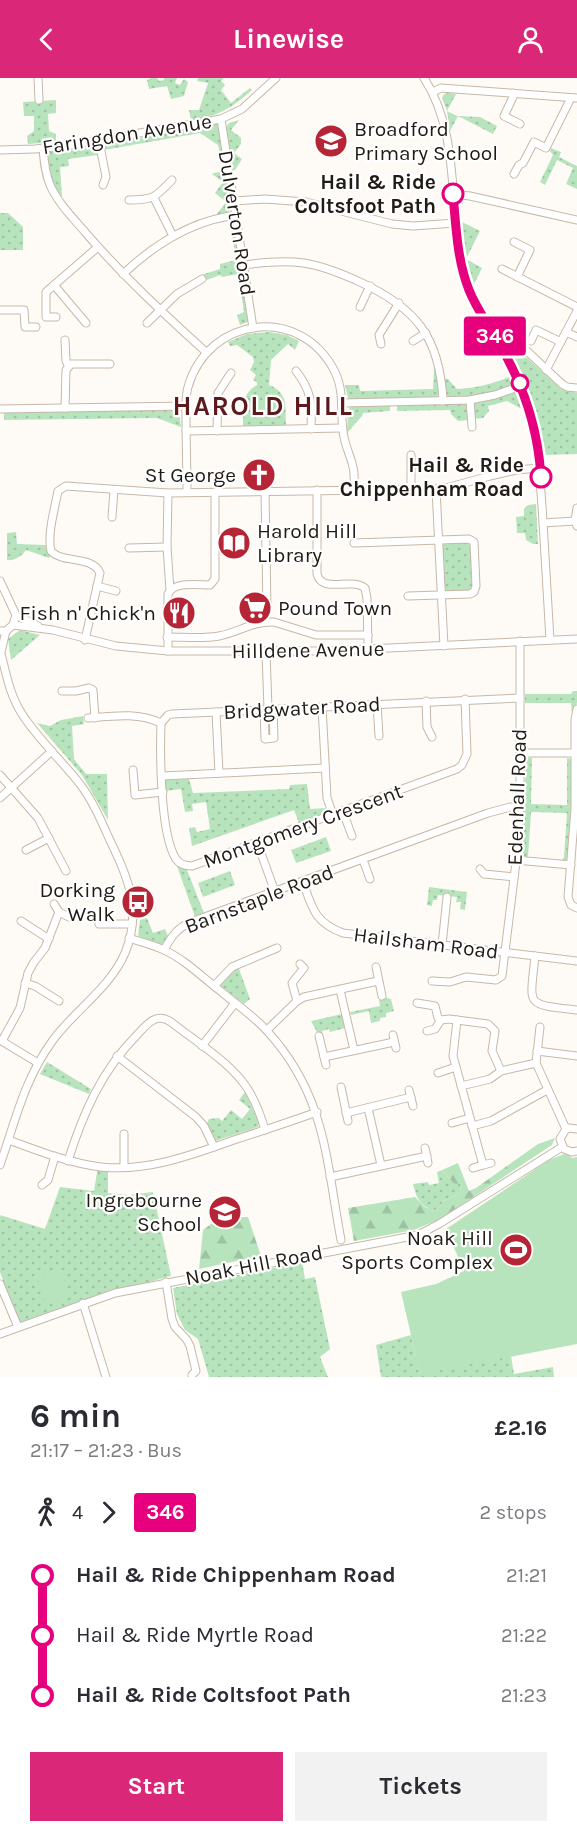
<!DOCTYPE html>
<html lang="en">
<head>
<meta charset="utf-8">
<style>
	:root { --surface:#fff; --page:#f2f2f3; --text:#2b2b33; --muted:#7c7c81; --accent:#db2777 }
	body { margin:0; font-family:Karla,sans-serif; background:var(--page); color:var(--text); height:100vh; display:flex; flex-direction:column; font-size:22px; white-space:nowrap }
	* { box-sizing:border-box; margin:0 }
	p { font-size:20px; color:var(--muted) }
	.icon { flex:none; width:33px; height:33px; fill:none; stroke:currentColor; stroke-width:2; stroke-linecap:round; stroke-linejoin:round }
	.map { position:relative; height:1299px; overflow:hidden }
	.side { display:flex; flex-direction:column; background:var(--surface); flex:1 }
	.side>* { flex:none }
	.badge { padding:0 12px; border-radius:4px; font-size:21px; line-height:39px }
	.map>.badge { position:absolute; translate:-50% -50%; box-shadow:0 0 0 3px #fff }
	.legs { display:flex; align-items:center; gap:9px; height:66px; padding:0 30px; font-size:20px }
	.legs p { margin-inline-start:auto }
	.headline { display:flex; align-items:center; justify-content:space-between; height:102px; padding:0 30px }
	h1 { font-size:33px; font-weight:700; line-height:45px }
	.action { display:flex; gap:12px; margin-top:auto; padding:12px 30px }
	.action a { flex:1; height:69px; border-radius:0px; background:var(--accent); color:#fff; font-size:24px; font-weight:700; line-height:69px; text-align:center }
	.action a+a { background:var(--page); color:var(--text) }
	ul { padding:0 30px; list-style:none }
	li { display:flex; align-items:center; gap:21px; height:60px; font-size:22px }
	li i { display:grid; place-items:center; width:9px; height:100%; margin:0 8px; background:currentColor }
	li i::after { content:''; width:15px; height:15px; margin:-8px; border:4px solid; border-radius:50%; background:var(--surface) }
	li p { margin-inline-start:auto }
	li:first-child i { background:linear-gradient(#0000 50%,currentColor 0) }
	li:last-child i { background:linear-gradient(currentColor 50%,#0000 0) }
	header { display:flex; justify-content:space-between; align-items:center; height:78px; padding:0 30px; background:var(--accent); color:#fff; font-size:27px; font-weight:700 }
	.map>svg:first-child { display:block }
</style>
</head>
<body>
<header><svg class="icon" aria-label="back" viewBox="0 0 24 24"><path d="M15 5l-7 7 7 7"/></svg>Linewise<svg class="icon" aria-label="person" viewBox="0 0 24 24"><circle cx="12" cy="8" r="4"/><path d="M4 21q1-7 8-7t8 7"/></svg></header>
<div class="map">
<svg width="577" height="1299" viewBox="0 0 577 1299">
	<defs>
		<pattern id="grass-dots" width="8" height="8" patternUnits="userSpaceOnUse" patternTransform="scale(1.5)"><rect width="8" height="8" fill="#b8e4bd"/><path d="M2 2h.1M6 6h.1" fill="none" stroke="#9ec3a2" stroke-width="1.8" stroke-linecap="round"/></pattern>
		<pattern id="forest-firs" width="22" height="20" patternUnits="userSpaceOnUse" patternTransform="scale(1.5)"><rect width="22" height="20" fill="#b8e4bd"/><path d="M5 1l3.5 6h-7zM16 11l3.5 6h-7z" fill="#9ec3a2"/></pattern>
	</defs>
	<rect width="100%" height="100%" fill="#fefbf7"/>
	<g fill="url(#grass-dots)">
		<path d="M151 0H157L159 3 164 2V0H177L175 5 180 7 184 1 188 4 184 18 171 21 167 8 149 11 147 2Z"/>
		<path d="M198 0H224L221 3 225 7 221 12 231 25 250 10 252 12C232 30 218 38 191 43L189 32H199L208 5 197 3Z"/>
		<path d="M448 15 456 16 447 33 457 38 480 39 497 48 493 56 458 38 450 53 447 33 442 20 444 16Z"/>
		<path d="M56 22V35L48 36 49 53 56 56V64L28 66 27 58 34 53V38H24L23 24Z"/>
		<path d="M239 42 231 52 241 60V66L234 75 242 81 235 92H231L225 51 229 45Z"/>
		<path d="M216 45 220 47 226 87 223 88 218 67 200 55 104 72 102 67Z"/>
		<path d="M97 69 98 77 68 81 69 88 60 89 62 118H59L49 99 46 77 48 74Z"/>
		<path d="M551 70 561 74 559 79 577 88V111L566 106 573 90 557 82 545 107 540 104 553 77 550 73Z"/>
		<path d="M227 93 232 131 227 135 216 137 226 124 215 115 223 104 212 96 214 95Z"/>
		<path d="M0 135H8L23 149V172H0Z"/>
		<path d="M230 143 236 145 250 243 240 247 237 237 244 234 238 196 222 199 220 197 204 203 201 197 220 191V186L236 182Z"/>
		<path d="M462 144 480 153 466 181 482 190 474 206 466 181Z"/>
		<path d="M269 254 287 257 299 263 295 272 288 266 271 282 269 307C289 315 285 329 286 347L243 348C243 331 241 316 257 307V304L253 302 256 297 250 292 254 284 253 279 237 267 230 268 228 264 247 256Z"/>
		<path d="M524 277 560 310 577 315V376L545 377 536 334 528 312 512 281Z"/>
		<path d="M436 290 439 316 435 320 352 323 348 320 345 307H359L360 313 433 311 434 291Z"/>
		<path d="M511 298 512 308 480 318 450 320 446 316 445 301H448L457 311C476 310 493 306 511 298Z"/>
		<path d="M515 313 527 334 507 323 488 328 489 333 483 340 473 341 472 324Z"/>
		<path d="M465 325 468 328 469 342 458 343 451 336 450 332 397 333V327Z"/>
		<path d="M390 327V333L363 335 362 338 347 355 348 332 351 328Z"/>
		<path d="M179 332 181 349 157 340 4 342V334Z"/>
		<path d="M536 426 538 466H533L526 462 525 455H517L516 439 524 438V431L528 427Z"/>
		<path d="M16 454 17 466 46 467 51 477 49 480 26 472C22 478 15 483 7 482V455Z"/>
		<path d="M466 464 471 468 474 508 468 513 448 514 444 512 442 468 445 465Z"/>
		<path d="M20 552 40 557 11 582 8 561Z"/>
		<path d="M573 613H577V625L572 635 571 625H525V616H571Z"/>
		<path d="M83 638 84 646 72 648 74 681 86 696H107L108 742 82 697 37 645 50 648 61 642Z"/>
		<path d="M526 680H532L531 726 567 727V680L571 681V727L568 781 566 782H562L564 779 567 735 531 734 528 779 523 778Z"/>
		<path d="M189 701 193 715 289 711 290 707 307 706 310 731 326 730 327 733 326 736 299 745 294 732 192 768 189 750 195 749 197 754 210 751 206 724 192 726 193 733 185 734 181 711 166 713 165 702Z"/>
		<path d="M326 759 331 773 296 785 291 772Z"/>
		<path d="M177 788 187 792 204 835 195 839Z"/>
		<path d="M230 793 235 807 203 819 198 805Z"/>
		<path d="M429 809 467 814 465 832 460 831 461 824H456L457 819 438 817 437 822H433L432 828 427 827Z"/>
		<path d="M147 840 153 855 165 851 168 858 164 866C156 867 144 863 138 857L140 842Z"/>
		<path d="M235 890 239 891 250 921 244 926 221 908V905Z"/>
		<path d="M382 918 391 921 394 933 386 935V939L380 940V943L371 945 369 933 351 937 350 934 380 928 379 922Z"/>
		<path d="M342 936 345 950 330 954 329 951 322 953 323 957 319 958 311 943Z"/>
		<path d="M47 984 91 1011 89 1016 40 996Z"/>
		<path d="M245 1014 259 1045 258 1049 215 1063 207 1045 209 1041 219 1040 222 1043 231 1032 242 1041 250 1031 239 1022Z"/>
		<path d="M98 1088 108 1089V1115L129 1117 153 1114 171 1198 101 1217 19 1246 0 1194V1137L45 1151 60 1109 94 1113Z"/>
		<path d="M442 1092 454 1106H461L462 1109 459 1116 443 1123 440 1129 433 1133C420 1127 416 1120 413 1106L428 1104 429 1107 439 1105 437 1094Z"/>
		<path d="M302 1184 305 1201 315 1199 330 1271 320 1279 328 1299H209L198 1261 185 1252 177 1236 173 1210Z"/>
		<path d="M411 1257 420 1295 511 1278 514 1296 553 1289 554 1299H381L376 1267Z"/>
	</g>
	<g fill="url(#forest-firs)">
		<path d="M555 1060 552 1067 440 1141 414 1152 354 1163 348 1130 415 1119 425 1129 433 1133 440 1129 443 1123 459 1116 462 1109 461 1106H454L442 1092 458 1085 469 1113 476 1110 538 1066Z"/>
		<path d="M248 1139 261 1178 199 1191 203 1152 219 1140Z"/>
	</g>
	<g fill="#b8e4bd">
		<path d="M564 1076 569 1077 572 1080 577 1079V1266L420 1296 401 1214 436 1206 464 1193 446 1151 549 1082Z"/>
		<path d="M59 1191 70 1218 46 1226 37 1199Z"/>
	</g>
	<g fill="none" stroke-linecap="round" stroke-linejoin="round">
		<defs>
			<g id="minor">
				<path d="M38 0 39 22"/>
				<path d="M424 0C461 57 448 130 463 194 473 236 508 269 522 311 538 356 540 397 543 444 545 484 548 523 550 562"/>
				<path d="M433 14 441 10 577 20"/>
				<path d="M513 15V19L504 38 520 46"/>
				<path d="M221 41 253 250"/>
				<path d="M99 63 106 99 103 107"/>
				<path d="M43 70C44 83 45 95 50 107 58 125 73 140 85 154 123 198 164 236 206 274"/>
				<path d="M0 72 35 71 64 68 221 41 242 31 276 0"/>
				<path d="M514 96 519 87 523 85 534 64 546 70 571 20"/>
				<path d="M453 116 470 118 577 142"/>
				<path d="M154 120 173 158"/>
				<path d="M129 122C153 122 155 120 172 102"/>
				<path d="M234 123 265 121 306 124 392 146 413 148 456 145"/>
				<path d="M514 164 530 172 517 199"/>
				<path d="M244 187C294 180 314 183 360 204 416 230 440 259 443 323"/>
				<path d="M502 191 577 229"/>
				<path d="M123 196C155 166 192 142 237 137"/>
				<path d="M54 207 86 245"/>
				<path d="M360 229 370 208"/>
				<path d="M0 232H24L25 249H36"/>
				<path d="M56 239H46V214L98 169"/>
				<path d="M147 245 177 216 202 201"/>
				<path d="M566 254 577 259"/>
				<path d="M65 262 66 283 68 287"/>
				<path d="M413 263 426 255"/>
				<path d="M531 263 536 252 561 264"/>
				<path d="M381 266 379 257 399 225"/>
				<path d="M506 278 519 272 527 273 562 306 567 309 577 310"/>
				<path d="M546 292 577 233"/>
				<path d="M296 293C312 313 312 327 311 351"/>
				<path d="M470 322 472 349"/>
				<path d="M343 325 470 322 495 317 521 308"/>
				<path d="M65 330 66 292 71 286H110"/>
				<path d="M0 331 186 328"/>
				<path d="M186 353 342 350"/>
				<path d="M217 353 218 315 231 295"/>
				<path d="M411 377V411"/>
				<path d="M436 411 444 568"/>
				<path d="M317 412V496C322 516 351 499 365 510L367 520 368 571"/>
				<path d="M187 414C187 390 186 365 186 341 186 330 185 320 188 309 208 239 299 226 334 292 346 315 339 336 344 359 346 370 351 379 353 389 355 397 354 405 354 412"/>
				<path d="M168 415 167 469 170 512"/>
				<path d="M577 430 575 443 577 448"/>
				<path d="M112 439 114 412"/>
				<path d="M543 445 575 443"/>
				<path d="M354 465 469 461 474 464 476 508 474 514 470 516 408 518"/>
				<path d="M129 470 167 469"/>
				<path d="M0 503 16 537 13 547 6 553H0"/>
				<path d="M97 508 116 513"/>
				<path d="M16 537 38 548"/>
				<path d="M260 544 267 532 265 413"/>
				<path d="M13 547 53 552 116 568 168 573H326L577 561"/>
				<path d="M167 559C184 559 203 561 219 558 240 554 252 543 274 544L316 557H368"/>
				<path d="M85 562 100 495C92 477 63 486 51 473 47 457 55 429 58 413L66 408 168 415 436 411 446 410 490 398 516 392 540 390"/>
				<path d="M0 572C6 594 9 616 22 636 38 661 61 682 80 706 92 722 100 740 108 758 127 798 143 831 125 875 110 910 75 932 53 962 24 1002 16 1041 0 1087"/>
				<path d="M168 573V516C174 503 197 507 210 507L215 501V414"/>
				<path d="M1 574 6 553"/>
				<path d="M266 574 268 631"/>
				<path d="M62 613H76L89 610 93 612 95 640"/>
				<path d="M426 623 427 649 432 659"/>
				<path d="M377 626 379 658"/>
				<path d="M322 629 327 720 333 737"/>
				<path d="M577 631 575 642V731L568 819 571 827 577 830"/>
				<path d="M264 632 265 661 274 660 273 631"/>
				<path d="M216 634 219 695"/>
				<path d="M88 640C113 638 137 634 161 645L168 637 172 636 520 620"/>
				<path d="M161 645C160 676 160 756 176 781 180 787 186 788 192 788L457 691 462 687 467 676 465 621"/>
				<path d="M520 675H574"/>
				<path d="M133 692 135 717 163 714"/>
				<path d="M0 697 38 740 66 793"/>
				<path d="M162 698 325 690"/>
				<path d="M0 720 52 673"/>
				<path d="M343 734 352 758"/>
				<path d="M257 764 275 814"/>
				<path d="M26 772 49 760"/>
				<path d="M363 782 370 801"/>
				<path d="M516 782 571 787"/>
				<path d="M480 791 484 796 514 799"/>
				<path d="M303 804C312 830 315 845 343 855L577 883"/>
				<path d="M54 826 59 834 69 839"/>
				<path d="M99 842V846H132"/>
				<path d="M21 843 49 861"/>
				<path d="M129 860C141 864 153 867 164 872 186 882 204 901 223 915 238 928 255 939 268 954 326 1018 326 1082 341 1162"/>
				<path d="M442 867 447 819"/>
				<path d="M164 872C171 859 177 850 191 844L488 735 510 729 520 730"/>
				<path d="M535 878C530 929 524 926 577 932"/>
				<path d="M376 889 382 918"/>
				<path d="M432 903 450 904 466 899 496 902 502 898 517 776 520 730V563"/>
				<path d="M25 905 35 908 59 923"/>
				<path d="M214 908 232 889 277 870"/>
				<path d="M340 912 354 972"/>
				<path d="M297 923 292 905 304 890 300 886"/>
				<path d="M417 925 435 928 438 940 441 942 449 941 488 946 495 953 492 973 501 993"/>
				<path d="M457 942 453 978 483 1087 491 1085"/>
				<path d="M540 949 536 985 566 1051"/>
				<path d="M267 952 297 923 304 919 378 903"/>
				<path d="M427 953 435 951 441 942"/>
				<path d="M393 957 396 970"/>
				<path d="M319 958 326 987"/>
				<path d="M0 962 38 985"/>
				<path d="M2 963 20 930 28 895 34 884 45 870 59 834"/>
				<path d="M202 968 235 925"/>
				<path d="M537 973 577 978"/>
				<path d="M117 978 196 1039 204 1048 214 1069"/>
				<path d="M324 979 394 964"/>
				<path d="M438 995 456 989"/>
				<path d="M461 1008 490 1001 501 993 536 985"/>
				<path d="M341 1009 348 1043"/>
				<path d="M409 1012 413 1028"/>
				<path d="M368 1030 381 1087"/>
				<path d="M346 1035 411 1019"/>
				<path d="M452 1045 470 1040"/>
				<path d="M472 1048 491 1043 547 1012"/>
				<path d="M577 1051 570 1050 566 1051 560 1061 564 1071 572 1074 577 1073"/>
				<path d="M9 1062C39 1073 69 1085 101 1089 147 1094 192 1077 234 1062 262 1053 289 1044 317 1034"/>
				<path d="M425 1070 428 1085"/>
				<path d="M68 1083C83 1035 102 992 137 957 147 946 156 934 171 944 196 964 232 985 249 1013 256 1025 261 1038 265 1052"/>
				<path d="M124 1089V1056"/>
				<path d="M473 1090 483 1087"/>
				<path d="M330 1099 427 1078"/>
				<path d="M42 1107 48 1102 55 1078"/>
				<path d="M166 1204 172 1241 175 1249 187 1262 190 1268 196 1293 192 1297"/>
				<path d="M0 1206 18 1249"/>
				<path d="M83 1225 106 1299"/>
				<path d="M0 1256 115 1215 418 1157 439 1146 562 1069"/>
			</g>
		</defs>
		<use href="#minor" stroke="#c7b8a7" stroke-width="9"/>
		<use href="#minor" stroke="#fff" stroke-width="7"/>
	</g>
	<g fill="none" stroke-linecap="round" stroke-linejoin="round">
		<defs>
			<path id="line-1" d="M453 116C456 148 457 182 469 212 476 230 488 246 498 264 523 305 538 351 541 399"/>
		</defs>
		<use href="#line-1" stroke="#fff" stroke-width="14"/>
		<use href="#line-1" stroke="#e6007e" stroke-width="9"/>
	</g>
	<defs>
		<symbol id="school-disc" viewBox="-11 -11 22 22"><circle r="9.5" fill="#b62535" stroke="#fff"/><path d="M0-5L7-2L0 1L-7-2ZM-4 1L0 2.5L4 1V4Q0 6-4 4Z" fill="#fff"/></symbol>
		<symbol id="church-disc" viewBox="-11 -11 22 22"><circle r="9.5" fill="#b62535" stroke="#fff"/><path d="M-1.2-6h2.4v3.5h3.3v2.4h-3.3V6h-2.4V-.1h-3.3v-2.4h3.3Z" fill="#fff"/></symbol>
		<symbol id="library-disc" viewBox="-11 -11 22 22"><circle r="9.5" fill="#b62535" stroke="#fff"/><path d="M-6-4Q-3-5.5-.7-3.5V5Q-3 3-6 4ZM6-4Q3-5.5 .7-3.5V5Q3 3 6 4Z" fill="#fff"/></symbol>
		<symbol id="supermarket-disc" viewBox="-11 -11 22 22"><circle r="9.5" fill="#b62535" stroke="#fff"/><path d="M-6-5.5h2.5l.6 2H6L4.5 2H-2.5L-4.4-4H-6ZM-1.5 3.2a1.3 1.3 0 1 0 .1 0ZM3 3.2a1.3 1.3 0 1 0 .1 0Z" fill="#fff"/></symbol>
		<symbol id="restaurant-disc" viewBox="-11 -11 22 22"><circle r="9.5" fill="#b62535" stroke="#fff"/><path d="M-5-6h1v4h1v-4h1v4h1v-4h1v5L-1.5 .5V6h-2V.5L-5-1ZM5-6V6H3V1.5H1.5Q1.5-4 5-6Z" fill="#fff"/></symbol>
		<symbol id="bus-disc" viewBox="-11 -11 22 22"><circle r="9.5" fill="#b62535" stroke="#fff"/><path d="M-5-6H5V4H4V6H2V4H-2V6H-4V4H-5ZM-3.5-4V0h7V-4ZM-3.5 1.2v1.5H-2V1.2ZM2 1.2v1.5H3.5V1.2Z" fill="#fff"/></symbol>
		<symbol id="stadium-disc" viewBox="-11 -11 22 22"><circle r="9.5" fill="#b62535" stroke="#fff"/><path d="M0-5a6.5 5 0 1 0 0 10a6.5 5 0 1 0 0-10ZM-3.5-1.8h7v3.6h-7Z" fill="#fff"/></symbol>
	</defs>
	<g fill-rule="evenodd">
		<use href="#school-disc" x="312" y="44" width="38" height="38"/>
		<use href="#church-disc" x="240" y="378" width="38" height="38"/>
		<use href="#library-disc" x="215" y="446" width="38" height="38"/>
		<use href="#supermarket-disc" x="236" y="511" width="38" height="38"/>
		<use href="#restaurant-disc" x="160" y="516" width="38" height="38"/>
		<use href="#bus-disc" x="119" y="805" width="38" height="38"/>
		<use href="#school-disc" x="206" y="1115" width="38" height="38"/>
		<use href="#stadium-disc" x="497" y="1153" width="38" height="38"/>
	</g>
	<g fill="#fff" stroke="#e6007e" stroke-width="3">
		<circle cx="453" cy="116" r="10"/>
		<circle cx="520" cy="305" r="8"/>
		<circle cx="541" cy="399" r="10"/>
	</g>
	<g text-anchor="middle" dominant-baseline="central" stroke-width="4.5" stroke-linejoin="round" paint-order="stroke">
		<g font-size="21" fill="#211b15" stroke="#fff" text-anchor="end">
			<text x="354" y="51" text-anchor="start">Broadford<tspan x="354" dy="24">Primary School</tspan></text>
			<text x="236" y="397">St George</text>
			<text x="257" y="453" text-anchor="start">Harold Hill<tspan x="257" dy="24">Library</tspan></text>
			<text x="278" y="530" text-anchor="start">Pound Town</text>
			<text x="156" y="535">Fish n' Chick'n</text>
			<text x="115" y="812">Dorking<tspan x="115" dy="24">Walk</tspan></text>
			<text x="202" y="1122">Ingrebourne<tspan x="202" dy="24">School</tspan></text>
			<text x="493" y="1160">Noak Hill<tspan x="493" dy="24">Sports Complex</tspan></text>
		</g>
		<g font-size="21" fill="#211b15" stroke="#fff">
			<text transform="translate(127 56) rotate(-9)">Faringdon Avenue</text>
			<text transform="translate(237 145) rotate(81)">Dulverton Road</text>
			<text transform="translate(308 572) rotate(-1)">Hilldene Avenue</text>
			<text transform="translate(302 630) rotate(-3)">Bridgwater Road</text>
			<text transform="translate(517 719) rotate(-88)">Edenhall Road</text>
			<text transform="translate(303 748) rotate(-20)">Montgomery Crescent</text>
			<text transform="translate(259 821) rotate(-21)">Barnstaple Road</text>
			<text transform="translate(426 865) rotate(7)">Hailsham Road</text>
			<text transform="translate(254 1187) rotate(-11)">Noak Hill Road</text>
		</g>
		<g font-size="21" font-weight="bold" fill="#211b15" stroke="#fff" text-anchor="end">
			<text x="436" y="104">Hail &amp; Ride<tspan x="436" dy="24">Coltsfoot Path</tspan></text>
			<text x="524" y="387">Hail &amp; Ride<tspan x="524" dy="24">Chippenham Road</tspan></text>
		</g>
		<g font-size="27" font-weight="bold" letter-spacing="1.5" fill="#5e191d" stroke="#fff">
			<text x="263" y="328">HAROLD HILL</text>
		</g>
	</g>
</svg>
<b class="badge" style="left:495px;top:258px;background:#e6007e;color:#fff">346</b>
</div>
<section class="side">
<div class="headline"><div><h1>6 min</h1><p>21:17 – 21:23 · Bus</p></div><b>£2.16</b></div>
<div class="legs"><svg class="icon" aria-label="walk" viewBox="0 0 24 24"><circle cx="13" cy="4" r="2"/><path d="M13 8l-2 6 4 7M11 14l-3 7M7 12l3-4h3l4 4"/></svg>4<svg class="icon" aria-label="forward" viewBox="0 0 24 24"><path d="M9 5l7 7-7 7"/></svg><b class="badge" style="background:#e6007e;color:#fff">346</b><p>2 stops</p></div>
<ul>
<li><i style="color:#e6007e"></i><b>Hail &amp; Ride Chippenham Road</b><p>21:21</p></li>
<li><i style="color:#e6007e"></i><span>Hail &amp; Ride Myrtle Road</span><p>21:22</p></li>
<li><i style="color:#e6007e"></i><b>Hail &amp; Ride Coltsfoot Path</b><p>21:23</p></li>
</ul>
<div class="action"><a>Start</a><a>Tickets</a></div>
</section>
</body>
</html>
